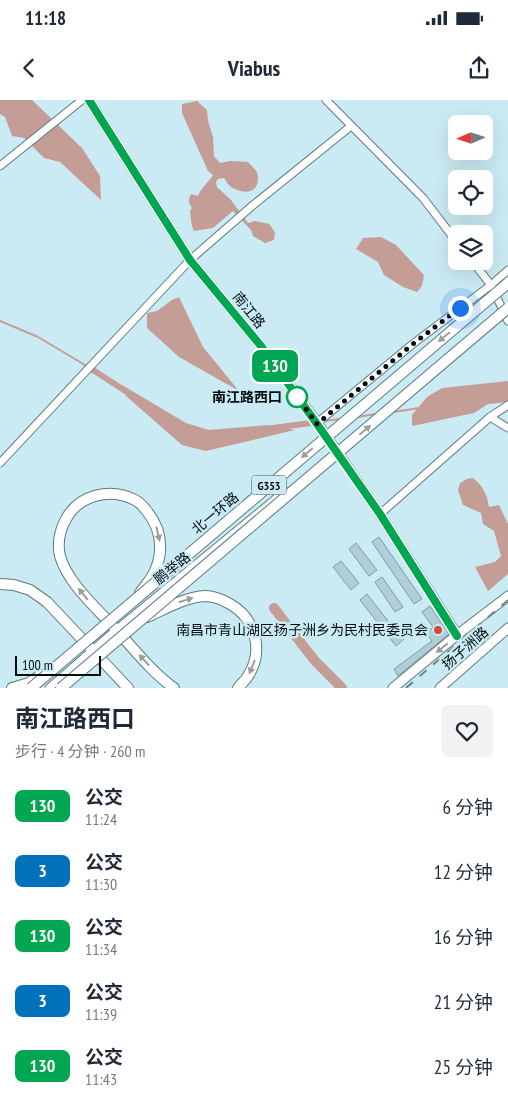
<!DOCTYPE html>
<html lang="zh">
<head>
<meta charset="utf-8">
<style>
	:root { --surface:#fff; --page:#f2f2f3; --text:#1f2937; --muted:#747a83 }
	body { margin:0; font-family:"PT Sans Narrow","Noto Sans SC",sans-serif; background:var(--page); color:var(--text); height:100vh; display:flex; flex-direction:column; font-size:19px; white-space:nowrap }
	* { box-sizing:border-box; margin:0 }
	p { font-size:16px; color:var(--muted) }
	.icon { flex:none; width:28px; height:28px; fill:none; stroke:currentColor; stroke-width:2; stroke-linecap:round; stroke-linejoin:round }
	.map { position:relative; height:588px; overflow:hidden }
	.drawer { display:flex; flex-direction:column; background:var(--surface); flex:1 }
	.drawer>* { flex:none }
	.badge { padding:0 10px; border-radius:8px; font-size:18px; line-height:32px }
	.needle { width:32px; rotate:267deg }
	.buttons { position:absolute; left:448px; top:15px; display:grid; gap:10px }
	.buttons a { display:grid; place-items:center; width:45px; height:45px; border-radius:8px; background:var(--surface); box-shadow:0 5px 20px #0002; font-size:25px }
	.scale { position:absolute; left:15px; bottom:12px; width:86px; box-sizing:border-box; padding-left:5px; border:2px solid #030d10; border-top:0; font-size:14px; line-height:18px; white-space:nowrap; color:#030d10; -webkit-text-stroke:4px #cbebf4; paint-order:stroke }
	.you { position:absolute; width:25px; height:25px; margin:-12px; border:4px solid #fff; border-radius:50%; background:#1a73e8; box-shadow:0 0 0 8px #1a73e833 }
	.map>.badge { position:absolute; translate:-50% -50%; box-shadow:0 0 0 2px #fff }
	.round { display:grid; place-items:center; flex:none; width:52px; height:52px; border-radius:8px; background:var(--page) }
	.overview { display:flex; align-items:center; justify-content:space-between; height:85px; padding:0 15px }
	h1 { font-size:24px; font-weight:700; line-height:38px }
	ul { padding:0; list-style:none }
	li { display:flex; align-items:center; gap:15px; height:65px; padding:0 15px }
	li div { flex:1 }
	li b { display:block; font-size:19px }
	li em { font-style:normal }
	li .badge { min-width:55px; font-weight:700; text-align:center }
	.status { display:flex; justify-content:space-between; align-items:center; height:35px; padding:0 25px; background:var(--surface); direction:ltr }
	.status svg { height:14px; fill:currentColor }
	header { display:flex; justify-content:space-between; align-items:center; height:65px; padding:0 15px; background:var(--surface); font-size:22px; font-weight:700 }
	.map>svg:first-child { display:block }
</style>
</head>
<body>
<div class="status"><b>11:18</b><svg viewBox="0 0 49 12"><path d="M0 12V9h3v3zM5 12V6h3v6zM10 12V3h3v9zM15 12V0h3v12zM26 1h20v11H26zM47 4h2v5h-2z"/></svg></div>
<header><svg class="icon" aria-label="back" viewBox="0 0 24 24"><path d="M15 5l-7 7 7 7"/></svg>Viabus<svg class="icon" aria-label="share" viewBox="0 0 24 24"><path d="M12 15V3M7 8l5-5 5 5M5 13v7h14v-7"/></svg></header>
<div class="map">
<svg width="508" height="588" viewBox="0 0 508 588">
	<rect width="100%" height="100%" fill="#cbebf4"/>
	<g fill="#c49d96">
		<path d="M0 0H32L82 48 100 76 101 100 60 62 44 58 24 38 12 36 5 17 0 14Z"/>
		<path d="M197 1 207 10 208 21 213 37 214 56 220 63 230 61 248 62C251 65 254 68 256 71 258 74 258 76 258 79 258 96 237 94 228 84 227 83 226 80 224 78L218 79 216 82 217 87 231 100 248 123 255 121 269 124 275 132 274 140 265 143 253 136 251 130 233 111 213 128 194 131C191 125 191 118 190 111L192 108C188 102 188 100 191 94L198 96C201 88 209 82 213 75L208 71 182 13V4Z"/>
		<path d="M381 137 396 145 424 175 422 186 417 192 403 187 384 175 378 162 356 149 363 138Z"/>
		<path d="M179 197 203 247 239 291 179 257 147 228V213L157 211 172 200Z"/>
		<path d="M508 281V302L488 304 474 313 412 326V315L427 297 442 288Z"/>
		<path d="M122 285 186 323 209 330 269 325 295 330 206 351 182 345 126 296Z"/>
		<path d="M473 378C483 386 487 394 489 407L499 405 508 424V474L488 491 475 467 495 462 501 456 494 431 483 424 481 413 463 405 458 390 460 383 467 379Z"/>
	</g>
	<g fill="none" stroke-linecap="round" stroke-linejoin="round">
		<g stroke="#c49d96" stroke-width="2">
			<path d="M0 221 38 237 85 265"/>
			<path d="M393 312 420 308"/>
			<path d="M358 317 376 314"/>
			<path d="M323 321 341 319"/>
		</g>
		<g stroke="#c49d96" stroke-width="6">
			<path d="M93 270 130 294"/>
			<path d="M273 328 311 323"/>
		</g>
		<path stroke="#c49d96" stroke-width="10" d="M274 508 315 561 342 588"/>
	</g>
	<g fill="#afced7" stroke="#7e9ca4">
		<path d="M379 437 422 499 414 504 372 442Z"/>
		<path d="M356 443 377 470 369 476 349 449Z"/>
		<path d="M341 461 359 483 351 490 333 467Z"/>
		<path d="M382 477 403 507 395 512 375 482Z"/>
		<path d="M367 494 388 521 404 539 396 546 360 500Z"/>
		<path d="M430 506 449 534 398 576 394 569 432 541 426 533 433 527 422 512Z"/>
	</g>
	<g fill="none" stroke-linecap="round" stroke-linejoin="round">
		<defs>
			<g id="minor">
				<path d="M326 0 423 98 456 141"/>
				<path d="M0 66 82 0"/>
				<path d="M472 161 491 185 508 221"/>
				<path d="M490 317 508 328"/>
				<path d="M317 323 414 243 491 185 508 170"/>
				<path d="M0 363 190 160 252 106 351 26"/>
				<path d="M380 414 490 317 508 305"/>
				<path d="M49 588 116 530 285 391"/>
			</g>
			<g id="major">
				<path d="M89 0 190 160 261 246 317 323 380 414 457 535"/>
				<path d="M393 588 457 535 508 496"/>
				<path d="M440 588 508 528"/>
			</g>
			<g id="highway">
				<path d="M0 484 14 485 30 490 47 502 128 588"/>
				<path d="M140 493C145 486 152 478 155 471 164 449 161 428 146 410 143 406 139 402 135 400 110 387 79 395 66 419 60 430 57 444 60 456 67 481 92 504 110 523 130 544 150 571 174 588"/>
				<path d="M147 517C165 509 185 497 205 496 213 496 223 500 230 504 256 519 264 551 248 576 245 581 241 584 238 588"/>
				<path d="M12 588 29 583 41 575"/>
			</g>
		</defs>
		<use href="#minor" stroke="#5c7981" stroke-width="9"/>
		<use href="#major" stroke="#5c7981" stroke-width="11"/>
		<use href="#highway" stroke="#5c7981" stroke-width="12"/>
		<use href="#minor" stroke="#fff" stroke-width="7"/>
		<use href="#major" stroke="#fff" stroke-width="9"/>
		<use href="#highway" stroke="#fff" stroke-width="10"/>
		<path stroke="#6f858b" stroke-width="2" stroke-dasharray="9 9" stroke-linecap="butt" d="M406 588 508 500"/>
		<defs>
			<g id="highway-bridge">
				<path d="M31 588 508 183"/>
				<path d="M61 588 508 208"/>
			</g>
		</defs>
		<use href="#highway-bridge" stroke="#5c7981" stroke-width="12" stroke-linecap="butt"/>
		<use href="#highway-bridge" stroke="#fff" stroke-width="10"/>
	</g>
	<defs><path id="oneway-solid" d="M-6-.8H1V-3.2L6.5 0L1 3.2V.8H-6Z" transform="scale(1.25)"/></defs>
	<g fill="#9a9e9f">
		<use href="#oneway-solid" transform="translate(444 237) rotate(140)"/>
		<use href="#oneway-solid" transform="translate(365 330) rotate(-40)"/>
		<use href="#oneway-solid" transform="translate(307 353) rotate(140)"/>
		<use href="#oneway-solid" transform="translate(158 434) rotate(77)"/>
		<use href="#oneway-solid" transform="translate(83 494) rotate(-129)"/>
		<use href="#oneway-solid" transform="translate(186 500) rotate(-18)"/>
		<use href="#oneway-solid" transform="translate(442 548) rotate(141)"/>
		<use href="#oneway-solid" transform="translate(144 560) rotate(-133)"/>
		<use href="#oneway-solid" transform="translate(252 567) rotate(112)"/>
	</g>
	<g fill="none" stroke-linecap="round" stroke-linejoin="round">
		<defs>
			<path id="line" d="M89 0 190 160 261 246 317 324 380 414 457 536"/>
		</defs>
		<use href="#line" stroke="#fff" stroke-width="11"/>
		<use href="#line" stroke="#00a651" stroke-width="8"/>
		<path stroke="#030d10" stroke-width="5" stroke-dasharray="0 9" d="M297 297 294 292 317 324 414 243 460 208"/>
	</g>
	<circle fill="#fff" stroke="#00a651" stroke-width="2.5" cx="297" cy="297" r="10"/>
	<circle fill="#d54934" stroke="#cbebf4" stroke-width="2" cx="438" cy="530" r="5"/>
	<g text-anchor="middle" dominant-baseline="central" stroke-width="5" stroke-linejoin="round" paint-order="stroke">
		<rect fill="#cbebf4" stroke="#3f5054" stroke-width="1" x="251.5" y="375.5" width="35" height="19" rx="4"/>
		<g font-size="12" font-weight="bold" fill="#030d10">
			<text x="269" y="385">G353</text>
		</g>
		<g font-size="14" fill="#030d10" stroke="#cbebf4">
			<text transform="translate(249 210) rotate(51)">南江路</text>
			<text transform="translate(215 413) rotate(-40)">北一环路</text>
			<text transform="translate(172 468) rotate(-39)">鹏举路</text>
			<text transform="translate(465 548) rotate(-41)">扬子洲路</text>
		</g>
		<g font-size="14" font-weight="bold" fill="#030d10" stroke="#cbebf4" text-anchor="end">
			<text x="282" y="297">南江路西口</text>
		</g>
		<g font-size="14" fill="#030d10" stroke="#cbebf4" text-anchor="end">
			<text x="428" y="530">南昌市青山湖区扬子洲乡为民村民委员会</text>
		</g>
	</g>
</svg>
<div class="buttons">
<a><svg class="needle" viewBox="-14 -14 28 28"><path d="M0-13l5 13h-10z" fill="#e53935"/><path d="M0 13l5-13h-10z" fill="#747a83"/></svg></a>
<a><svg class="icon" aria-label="locate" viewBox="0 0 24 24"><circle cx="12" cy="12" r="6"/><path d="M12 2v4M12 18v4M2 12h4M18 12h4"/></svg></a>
<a><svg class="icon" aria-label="layers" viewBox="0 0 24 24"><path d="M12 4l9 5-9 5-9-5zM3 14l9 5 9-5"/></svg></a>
</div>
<div class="scale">100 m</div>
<div class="you" style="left:460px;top:208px"></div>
<b class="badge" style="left:275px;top:266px;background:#00a651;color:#fff">130</b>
</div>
<section class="drawer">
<div class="overview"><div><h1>南江路西口</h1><p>步行 · 4 分钟 · 260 m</p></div><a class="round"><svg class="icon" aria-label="heart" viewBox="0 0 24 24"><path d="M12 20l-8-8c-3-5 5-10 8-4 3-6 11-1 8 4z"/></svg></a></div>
<ul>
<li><span class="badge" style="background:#00a651;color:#fff">130</span><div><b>公交</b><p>11:24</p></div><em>6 分钟</em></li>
<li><span class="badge" style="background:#0072bc;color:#fff">3</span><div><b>公交</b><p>11:30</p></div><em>12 分钟</em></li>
<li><span class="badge" style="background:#00a651;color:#fff">130</span><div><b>公交</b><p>11:34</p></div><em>16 分钟</em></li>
<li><span class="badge" style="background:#0072bc;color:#fff">3</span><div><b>公交</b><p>11:39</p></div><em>21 分钟</em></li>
<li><span class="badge" style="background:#00a651;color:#fff">130</span><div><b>公交</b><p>11:43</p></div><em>25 分钟</em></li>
</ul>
</section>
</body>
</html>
